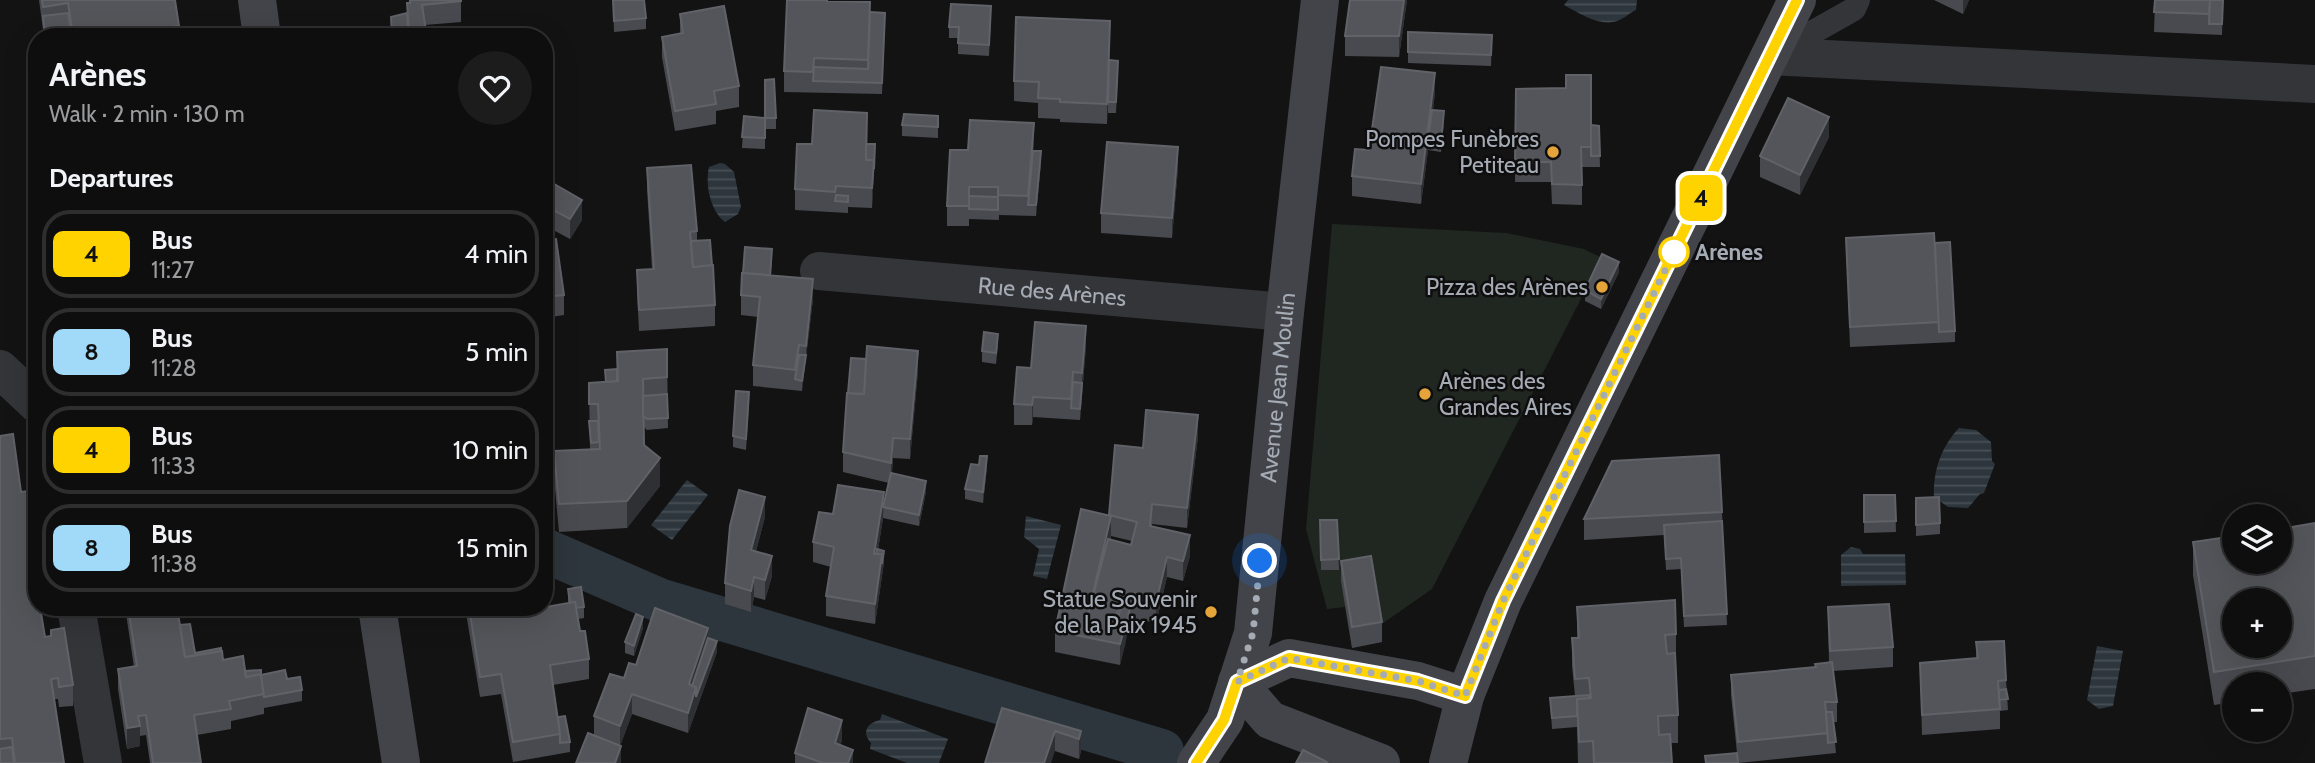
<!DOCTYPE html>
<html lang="en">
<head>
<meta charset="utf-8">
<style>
	:root { --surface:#0e0e0f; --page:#1c1c1d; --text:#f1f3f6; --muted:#9b9c9e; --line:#2e2e2f }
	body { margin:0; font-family:Cabin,sans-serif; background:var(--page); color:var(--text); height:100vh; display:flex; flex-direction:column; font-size:26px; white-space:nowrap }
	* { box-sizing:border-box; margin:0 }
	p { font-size:23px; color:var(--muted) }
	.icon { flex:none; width:38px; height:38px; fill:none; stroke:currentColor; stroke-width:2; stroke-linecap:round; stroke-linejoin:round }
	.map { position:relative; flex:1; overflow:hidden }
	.drawer { position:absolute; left:28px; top:28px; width:525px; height:588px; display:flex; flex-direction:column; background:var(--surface); border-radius:28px; box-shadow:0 7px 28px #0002,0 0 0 2px var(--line) }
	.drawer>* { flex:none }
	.badge { padding:0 14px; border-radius:10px; font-size:24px; line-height:46px }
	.buttons { position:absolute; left:2222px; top:504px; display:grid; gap:14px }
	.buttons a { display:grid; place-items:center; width:70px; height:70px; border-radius:50%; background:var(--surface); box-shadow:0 7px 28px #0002,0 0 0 2px var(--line); font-size:35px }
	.you { position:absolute; width:35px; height:35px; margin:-18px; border:5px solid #fff; border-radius:50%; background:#1a73e8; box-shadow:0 0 0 10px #1a73e833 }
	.map>.badge { position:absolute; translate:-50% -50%; box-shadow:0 0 0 4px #fff }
	h2 { padding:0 21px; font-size:26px; line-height:63px }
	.round { display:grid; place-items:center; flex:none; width:74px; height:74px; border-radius:37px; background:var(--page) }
	.headline { display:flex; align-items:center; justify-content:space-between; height:119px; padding:0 21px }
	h1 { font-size:33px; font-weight:700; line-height:52px }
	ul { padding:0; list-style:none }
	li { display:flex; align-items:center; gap:21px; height:88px; margin:0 14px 10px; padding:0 7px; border:4px solid var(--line); border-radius:28px }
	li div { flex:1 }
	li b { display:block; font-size:26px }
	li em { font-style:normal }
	li .badge { min-width:77px; font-weight:700; text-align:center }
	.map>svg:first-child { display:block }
</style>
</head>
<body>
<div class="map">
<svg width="2315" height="763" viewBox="0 0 2315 763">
	<defs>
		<pattern id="water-rules" width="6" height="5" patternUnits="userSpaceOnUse" patternTransform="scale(1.75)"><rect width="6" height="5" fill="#2d363c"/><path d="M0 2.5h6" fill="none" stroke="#485056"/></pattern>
	</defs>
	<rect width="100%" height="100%" fill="#131314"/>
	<path fill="#1f2720" d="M1332 224 1506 233 1584 249 1602 258 1432 589 1379 626 1382 642 1352 648 1345 607 1327 609 1306 529Z"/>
	<g fill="url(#water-rules)">
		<path d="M1568 0H1637L1636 10C1629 13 1624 19 1617 21 1600 27 1579 13 1564 5Z"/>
		<path d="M720 163 725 164 734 172 741 207 738 214 725 222C710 211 705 184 709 167Z"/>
		<path d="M1959 428 1976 430 1991 442 1992 461 1995 464 1984 493 1980 494 1968 508 1948 507 1934 497C1933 471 1941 447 1959 428Z"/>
		<path d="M687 480 708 495 672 540 651 525Z"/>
		<path d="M1026 516 1061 525 1047 579 1033 576 1039 549 1024 537Z"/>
		<path d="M1851 547 1860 549 1863 554H1905L1906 585 1841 586V555Z"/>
		<path d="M2097 646 2123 651 2113 706 2099 709 2087 700Z"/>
		<path d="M882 714 948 739 939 763H907L870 749 871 743C862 733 866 723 880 720Z"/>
	</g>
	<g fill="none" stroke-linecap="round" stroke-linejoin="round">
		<path stroke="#2d363c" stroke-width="44" d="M544 550 659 600 1162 751"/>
		<path stroke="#343539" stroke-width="24" d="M1774 54 1854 9 1858 0"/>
		<g stroke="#343539" stroke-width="38">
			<path d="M1770 56 2315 84"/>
			<path id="s1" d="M819 271 1285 312"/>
			<path d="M0 369 37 404"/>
			<path d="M76 607 103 763"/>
		</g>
		<g stroke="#424449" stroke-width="38">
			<path d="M257 0 262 37"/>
			<path d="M377 607 401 763"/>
			<path d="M1237 682 1289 658 1418 681 1465 696"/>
			<path d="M1237 682 1270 720 1381 763"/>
			<path id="s2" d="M1196 763 1225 720 1253 633 1285 312 1320 0"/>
			<path d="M1448 763 1465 696 1503 601 1797 0"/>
		</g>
	</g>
	<g fill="#494a4f" fill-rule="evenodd">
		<path d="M39 0H175L179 26V37H44Z"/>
		<path d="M409 0H461V22L425 25 427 37H392L391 17 407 13V3H409Z"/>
		<path d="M613 0 646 18V29L614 32Z"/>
		<path d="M1350 0H1407L1399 57 1345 56V36Z"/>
		<path d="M1934 0H1969L1963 14Z"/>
		<path d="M2155 0H2223L2222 35 2154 32Z"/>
		<path d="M827 1 870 12 885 24 882 94 784 92V71Z"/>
		<path d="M680 14 739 86V107L716 111V124L675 131 662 57V37L680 34Z"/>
		<path d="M991 17 989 56 958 54V38H949V27Z"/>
		<path d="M1408 32 1492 35 1491 66 1408 63Z"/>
		<path d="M1110 41 1109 60 1118 71 1116 113H1108V85L1107 124 1060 122V119L1038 118V103L1014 101V81Z"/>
		<path d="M1516 89 1591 125 1599 126 1600 167H1582V205L1552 204 1551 182H1515Z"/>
		<path d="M1435 93 1433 110 1444 122 1441 152 1428 150 1421 204 1352 196V176L1369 150Z"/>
		<path d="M744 116 776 118V129H765V149L742 148Z"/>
		<path d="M938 116V138L902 136V125Z"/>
		<path d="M1829 137 1800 195 1760 177V156Z"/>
		<path d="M1034 143 1033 151 1041 162 1036 216 999 215V220L969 219V226H947V206L968 150Z"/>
		<path d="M867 144H875L872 208 848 207V213L795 210V189Z"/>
		<path d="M647 168 697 231V241L712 265 715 305V326L639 331 637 291V270L652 269 647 189Z"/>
		<path d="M1178 168 1172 238 1101 233V213Z"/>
		<path d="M544 190 582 220 570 239 544 225Z"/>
		<path d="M1846 238 1935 243 1955 331V342L1850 347Z"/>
		<path d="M544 240 564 295V315L544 318Z"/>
		<path d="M772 260 771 275 813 299 802 391 753 386V365L758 317 741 315V295Z"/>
		<path d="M1619 272 1601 309 1585 301V290Z"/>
		<path d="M37 294V321L29 314V303Z"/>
		<path d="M998 345 996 364 982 362V351Z"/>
		<path d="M1086 346 1080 420 1033 417 1032 425H1014V404L1031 368Z"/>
		<path d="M667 349 668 428 647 430 644 427V445L660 486 627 528 559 532 554 478V451L590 449 589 383 605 382 617 369V352Z"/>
		<path d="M918 371 910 459 893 458 892 473 926 492 919 526 883 518 878 550 884 562 875 624 826 616V596L831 567 813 562V542L833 514 884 503 889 483 843 472V452Z"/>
		<path d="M749 403 746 450 733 447V436Z"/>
		<path d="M0 436 21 492 37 490V560H33L45 637 73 685V706L59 707 58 699H54L64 763H0Z"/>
		<path d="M1198 436 1187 528 1152 524V526L1190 556 1183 581 1167 577 1156 623 1130 618 1120 665 1055 652V631L1109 515 1143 448ZM1111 536 1132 541 1131 545 1111 540Z"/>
		<path d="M987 467 983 503 965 499V489Z"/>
		<path d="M1864 495H1895L1896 532 1864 533Z"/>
		<path d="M1916 498 1940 523V534L1916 536Z"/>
		<path d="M1722 512 1727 625 1684 627 1681 569 1666 570 1664 535 1584 540V519Z"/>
		<path d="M765 517 756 551 772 576 765 600 754 597 751 612 725 604V583Z"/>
		<path d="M1320 520H1337L1339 570H1321Z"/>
		<path d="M2315 523V689L2280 694V684H2235V702L2214 705 2193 575V542Z"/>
		<path d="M1341 561 1382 622V642L1352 648 1341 581Z"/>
		<path d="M568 589 584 607V618L578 619 580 631 589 659V679L553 685 558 717 570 742V752L513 762 501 694 480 697 465 607H516L517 612 568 603Z"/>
		<path d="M125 607H177L180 625 195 653 223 660 245 671 287 679 302 690V701L264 708V714L231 721V729L197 735 201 763H150L146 735 140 736V746L127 749 118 689V669L134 667Z"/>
		<path d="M1577 607 1676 634V661L1675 662 1678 715V743H1671L1672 763H1578L1577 727 1552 729 1550 698 1575 696 1572 666V638H1577Z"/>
		<path d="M1828 607 1893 647V667L1833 671 1837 702V722H1833L1836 753 1738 763H1705V756L1737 753 1731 695V675L1815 667 1829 662Z"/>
		<path d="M643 628 634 656 625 653V642Z"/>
		<path d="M708 638 717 652 688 733 632 714 620 746 621 763 594 736V716L624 678 636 665Z"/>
		<path d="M1976 642 2006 680 2008 710 2000 711V729L1922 735 1920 663 1976 659Z"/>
		<path d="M1002 708 1081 731V751L1079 759 1055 751Z"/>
		<path d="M842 740 840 746 853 763H795V753Z"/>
	</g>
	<g fill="#2f3033">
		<path d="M1404 0H1407L1399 57V36Z"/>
		<path d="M1963 0H1969L1963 14Z"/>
		<path d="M1110 21V41L1107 124V104Z"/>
		<path d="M1435 73V93L1429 139H1428V150L1421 204V184Z"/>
		<path d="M1444 111V122L1441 152V141Z"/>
		<path d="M1829 117V137L1800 195V175Z"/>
		<path d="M1034 123V143L1028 205V196Z"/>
		<path d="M1178 147V168L1172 238V218Z"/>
		<path d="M1041 151V162L1036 216V205Z"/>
		<path d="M875 155 872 208V188Z"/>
		<path d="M582 200V220L570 239V219Z"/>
		<path d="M1619 262V272L1601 309V299Z"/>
		<path d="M813 279V299L802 391V381L806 355V346Z"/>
		<path d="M1086 326V346L1080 420V409Z"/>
		<path d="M918 351V371L910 459V439Z"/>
		<path d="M1033 397V417L1032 425V405Z"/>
		<path d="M1198 415V436L1187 528V508Z"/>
		<path d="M893 438V458L891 483V463Z"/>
		<path d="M987 456V467L983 503V492Z"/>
		<path d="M660 458V486L627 528V501Z"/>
		<path d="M926 481V492L919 526V515Z"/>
		<path d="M884 492 883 518 876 563 874 554Z"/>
		<path d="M765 497V517L751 570V550Z"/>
		<path d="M1111 516V536L1087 638 1086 623Z"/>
		<path d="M1190 535V556L1183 581V561Z"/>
		<path d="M884 551V562L875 624V604L882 554Z"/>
		<path d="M772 556V576L765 600V580Z"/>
		<path d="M1167 557V577L1156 623V603Z"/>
		<path d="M754 577V597L751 612V591Z"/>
		<path d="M1121 596V616L1117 633 1115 623Z"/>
		<path d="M1130 607V618L1125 646V635Z"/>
		<path d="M643 617V628L634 656V646Z"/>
		<path d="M1125 626V646L1120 665V644Z"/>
		<path d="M708 628V649L693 695 689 684Z"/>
		<path d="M717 641V652L688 733V713L696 687Z"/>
		<path d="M632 694V714L620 746V726Z"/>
		<path d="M842 720V740L835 763V743Z"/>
		<path d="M140 726V746L127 749V728Z"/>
		<path d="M1055 731V751L1051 763H1044Z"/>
		<path d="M1081 731V751L1079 759V739Z"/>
		<path d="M621 746V763H615Z"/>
		<path d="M853 750V763H848Z"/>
	</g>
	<g fill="#53555a" stroke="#606268" stroke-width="2" fill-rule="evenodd">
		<path d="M42 0H175L179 26 102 37 101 30 73 34 68 3 43 7Z"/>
		<path d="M410 0H461V1L422 5 427 37H393V34L409 30 407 3H410Z"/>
		<path d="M613 0H644L646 18 614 21Z"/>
		<path d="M787 0H827V1L870 2 868 60 814 58 813 72 784 71Z"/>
		<path d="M1350 0H1404L1399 36H1345Z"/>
		<path d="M2155 0H2210L2209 14 2154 12Z"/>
		<path d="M2210 0H2223L2222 24H2209Z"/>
		<path d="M951 4 991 6 989 45 958 43 959 27H949Z"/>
		<path d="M724 6 739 86 714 91 716 104 675 111 662 37 683 33 680 14Z"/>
		<path d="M870 12 885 13 882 83 813 81 814 67 868 69Z"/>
		<path d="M68 13 72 37H45L43 16Z"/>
		<path d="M407 13 408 30 393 34 392 37 391 17Z"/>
		<path d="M1016 17 1110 21 1107 104 1060 102V99L1038 98 1039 82 1014 81Z"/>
		<path d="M1408 32 1492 35 1491 55 1408 52Z"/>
		<path d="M1109 60 1118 61 1116 102H1108Z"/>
		<path d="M1381 67 1435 73 1421 184 1352 176 1355 149 1369 150Z"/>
		<path d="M1566 75H1591V147H1581L1582 185 1552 184 1551 162H1515L1516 89 1566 88Z"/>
		<path d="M774 79 776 118H765V138L742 137 744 116 765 118V80Z"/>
		<path d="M1788 98 1829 117 1800 175 1760 156Z"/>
		<path d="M814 110 867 113 866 160H874L872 188 836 186 835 192 795 189 797 144H812Z"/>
		<path d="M1432 110 1444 111 1441 141 1428 139Z"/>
		<path d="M904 114 938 116V127L902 125Z"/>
		<path d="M970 120 1034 123 1028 196 998 195V187H969V206H947L950 150H968Z"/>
		<path d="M1591 125 1599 126 1600 156H1591Z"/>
		<path d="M1107 142 1178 147 1172 218 1101 213Z"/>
		<path d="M866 144H875L874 169V160H866Z"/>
		<path d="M1033 151H1041L1036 205H1028Z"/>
		<path d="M691 165 697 231 690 232 693 267 713 265 715 305 639 310 637 270 654 269 647 168Z"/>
		<path d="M549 181 582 200 570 219 544 205V190Z"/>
		<path d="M836 195 848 196V202L835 201Z"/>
		<path d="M969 196 998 197V210L969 209Z"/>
		<path d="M1934 233 1939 322 1850 327 1846 238Z"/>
		<path d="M556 239 564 295 544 297V240Z"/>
		<path d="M710 240 712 265 693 267 691 241Z"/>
		<path d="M1950 242 1955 331 1939 332 1935 243Z"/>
		<path d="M745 247 772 249 770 275 743 273Z"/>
		<path d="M1602 254 1619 262 1601 299 1585 290Z"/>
		<path d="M742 273 813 279 806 346 799 345 795 370 753 365 760 297 741 295Z"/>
		<path d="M37 294V310L29 303Z"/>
		<path d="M1035 322 1086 326 1082 373 1073 372 1071 399 1033 397 1032 405 1014 404 1017 367 1031 368Z"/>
		<path d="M984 332 998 334 996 353 982 351Z"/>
		<path d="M867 346 918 351 910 439 893 438 891 463 843 452 847 393 864 394Z"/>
		<path d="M667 349V377L643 379 644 445 660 458 627 501 559 504 554 451 600 449 598 404H589V383L618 381 617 352Z"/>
		<path d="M799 355H806L802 381 795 379Z"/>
		<path d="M851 358 866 359 864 394 848 393Z"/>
		<path d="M617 369V381L606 382 605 370Z"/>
		<path d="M1073 382 1082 383 1080 409 1071 408Z"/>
		<path d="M736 391 749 392 746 439 733 436Z"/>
		<path d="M667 394 668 418 647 419 643 416V396Z"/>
		<path d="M1146 410 1198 415 1187 508 1152 504 1150 526 1190 535 1183 561 1167 557 1156 603 1121 596 1115 623 1125 626 1120 644 1055 631 1081 509 1111 516 1086 623 1108 539 1131 545 1137 522 1109 515 1115 445 1143 448Z"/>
		<path d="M589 421H598L599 442 591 443Z"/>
		<path d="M13 434 21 492 37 490V539L30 540 37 584V607H40L45 637 51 636V630L64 628 73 685 59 687 58 678 51 679 64 763H15L12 738 0 739V436Z"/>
		<path d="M1719 455 1722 512 1584 519 1612 461Z"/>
		<path d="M980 456H987L983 492 965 489 971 464 979 465Z"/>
		<path d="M891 473 926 481 919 515 883 507Z"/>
		<path d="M838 485 884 492 874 554H882L875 604 826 596 834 547 813 542 819 512 833 514Z"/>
		<path d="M739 490 765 497 751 550 772 556 765 580 754 577 751 591 725 583 730 526Z"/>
		<path d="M1864 495H1895L1896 521 1864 522Z"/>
		<path d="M1939 497 1940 523 1916 525V498Z"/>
		<path d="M1320 520H1337L1339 559 1321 560Z"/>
		<path d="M1722 521 1727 614 1684 616 1681 558 1666 559 1664 525Z"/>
		<path d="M2315 523V656L2214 672 2193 542 2235 536V562H2280V529ZM2235 600H2280V646H2235Z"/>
		<path d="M877 549 884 551 882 564V554H876Z"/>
		<path d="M1371 556 1382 622 1352 627 1341 561Z"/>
		<path d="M581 587 584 607 576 608 575 602 570 603 568 589Z"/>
		<path d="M1675 600 1676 634 1665 635 1667 654 1675 653 1678 715 1658 716 1659 735 1670 734 1672 763H1594L1593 741 1579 742 1577 699 1591 698 1589 678 1575 679 1572 638H1579L1577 607Z"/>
		<path d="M575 602 580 631H585L589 659 550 665 560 734 513 742 501 674 480 677 469 607H516L517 612Z"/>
		<path d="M1889 604 1893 647 1830 651 1828 607Z"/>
		<path d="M1121 605 1130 607 1125 635V626L1117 624Z"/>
		<path d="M128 607H177L185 657 222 651 223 660 243 656 246 677 261 674 264 694 229 701 231 709 194 715 201 763H153L146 715 138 716 140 726 127 728 118 669 137 666Z"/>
		<path d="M655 608 708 628 689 684 696 687 688 713 632 694 620 726 594 716 610 674 624 678 629 663 636 665Z"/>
		<path d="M636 614 643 617 634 646 625 642Z"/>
		<path d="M190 624 195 653 221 648V651L185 657 180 625Z"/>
		<path d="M708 638 717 641 696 697V687L692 686Z"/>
		<path d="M2004 641 2006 680 1998 681 2000 709 1922 715 1920 663 1978 658 1976 642Z"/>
		<path d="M1832 662 1837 702H1825L1828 733 1738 742 1731 675 1816 667 1815 664Z"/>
		<path d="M261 670V675L285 670 287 679 300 677 302 690 264 697 261 674 246 677 245 671Z"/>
		<path d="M2006 689 2008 699 1999 700V690Z"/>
		<path d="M1589 695V698L1577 699V716L1552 718 1550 698Z"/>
		<path d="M808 708 842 720 835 743 853 750 848 763H823L795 753Z"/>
		<path d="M1002 708 1081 731 1079 739 1055 731 1044 763H985Z"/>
		<path d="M1826 712H1832L1836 742 1828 743Z"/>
		<path d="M565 716 570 742 560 743V734L558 717Z"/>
		<path d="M588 733 621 746 615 763H576Z"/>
		<path d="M12 747 14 763H0V749Z"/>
		<path d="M1303 750 1327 762 1326 763H1296Z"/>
		<path d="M1737 753 1738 763H1706L1705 756Z"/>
	</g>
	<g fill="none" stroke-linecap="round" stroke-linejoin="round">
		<defs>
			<path id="line" d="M1196 763 1224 720 1237 682 1289 658 1418 681 1465 696 1503 601 1797 0"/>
		</defs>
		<use href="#line" stroke="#fff" stroke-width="16"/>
		<use href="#line" stroke="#ffd300" stroke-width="10"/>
		<path stroke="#a5abb4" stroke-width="7" stroke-dasharray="0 12.6" d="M1260 561 1253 633 1237 682 1289 658 1418 681 1465 696 1503 601 1674 252"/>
	</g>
	<g fill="#e5a43a" stroke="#0e0e0f" stroke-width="2.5">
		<circle cx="1553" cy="152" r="7"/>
		<circle cx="1602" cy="287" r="7"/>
		<circle cx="1425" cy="394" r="7"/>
		<circle cx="1211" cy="612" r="7"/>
	</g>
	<circle fill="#fff" stroke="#ffd300" stroke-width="3.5" cx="1674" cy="252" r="14"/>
	<g text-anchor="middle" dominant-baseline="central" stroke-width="5" stroke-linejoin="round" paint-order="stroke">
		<g font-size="23" fill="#a5abb4" stroke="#0e0e0f" text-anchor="end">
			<text x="1539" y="139">Pompes Funèbres<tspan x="1539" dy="26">Petiteau</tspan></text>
			<text x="1588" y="287">Pizza des Arènes</text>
			<text x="1439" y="381" text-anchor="start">Arènes des<tspan x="1439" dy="26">Grandes Aires</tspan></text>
			<text x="1197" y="599">Statue Souvenir<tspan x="1197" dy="26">de la Paix 1945</tspan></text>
		</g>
		<g font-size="23" font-weight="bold" fill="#a5abb4" stroke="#0e0e0f" text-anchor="start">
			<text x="1695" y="252">Arènes</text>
		</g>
		<g font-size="23" fill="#a5abb4" stroke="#0e0e0f">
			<text stroke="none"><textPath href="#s1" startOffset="234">Rue des Arènes</textPath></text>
			<text stroke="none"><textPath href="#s2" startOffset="390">Avenue Jean Moulin</textPath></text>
		</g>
	</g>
</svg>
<div class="buttons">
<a><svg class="icon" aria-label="layers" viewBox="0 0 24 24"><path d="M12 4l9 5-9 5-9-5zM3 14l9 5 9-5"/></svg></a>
<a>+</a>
<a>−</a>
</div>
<div class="you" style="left:1260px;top:561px"></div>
<b class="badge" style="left:1701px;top:198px;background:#ffd300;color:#111">4</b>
<section class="drawer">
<div class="headline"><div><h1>Arènes</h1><p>Walk · 2 min · 130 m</p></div><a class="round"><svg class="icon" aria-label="heart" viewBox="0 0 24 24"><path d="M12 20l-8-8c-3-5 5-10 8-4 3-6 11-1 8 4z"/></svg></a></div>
<h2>Departures</h2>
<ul>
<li><span class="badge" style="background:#ffd300;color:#111">4</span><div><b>Bus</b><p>11:27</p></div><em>4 min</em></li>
<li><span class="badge" style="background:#a1daf8;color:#111">8</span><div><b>Bus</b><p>11:28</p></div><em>5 min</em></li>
<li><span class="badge" style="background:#ffd300;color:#111">4</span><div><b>Bus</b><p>11:33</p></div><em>10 min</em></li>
<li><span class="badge" style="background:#a1daf8;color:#111">8</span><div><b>Bus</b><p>11:38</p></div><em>15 min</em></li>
</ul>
</section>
</div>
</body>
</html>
